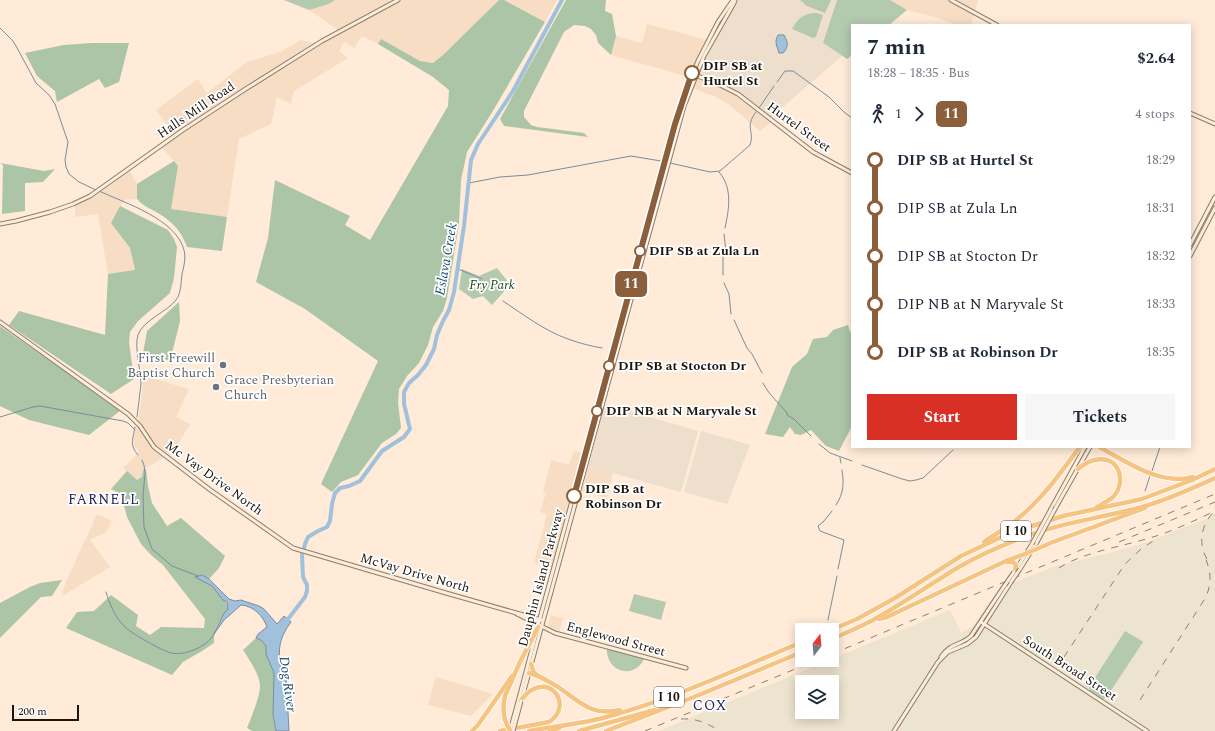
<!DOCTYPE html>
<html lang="en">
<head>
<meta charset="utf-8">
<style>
	:root { --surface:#fff; --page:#f6f6f7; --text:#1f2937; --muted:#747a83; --accent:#d93025 }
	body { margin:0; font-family:Spectral,serif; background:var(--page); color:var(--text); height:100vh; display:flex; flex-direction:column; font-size:15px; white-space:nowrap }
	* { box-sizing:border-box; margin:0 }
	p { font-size:13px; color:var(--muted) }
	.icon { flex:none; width:22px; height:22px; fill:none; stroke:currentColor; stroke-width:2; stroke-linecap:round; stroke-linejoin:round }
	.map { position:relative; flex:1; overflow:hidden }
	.details { position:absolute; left:851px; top:24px; width:340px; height:424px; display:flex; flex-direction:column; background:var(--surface); border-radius:0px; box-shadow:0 2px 10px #0003 }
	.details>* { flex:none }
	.badge { padding:0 8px; border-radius:6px; font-size:14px; line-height:26px }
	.needle { width:26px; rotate:16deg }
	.buttons { position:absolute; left:795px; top:623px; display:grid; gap:8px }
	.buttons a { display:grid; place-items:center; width:44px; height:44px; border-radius:0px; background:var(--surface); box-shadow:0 2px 10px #0003; font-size:20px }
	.scale { position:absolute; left:12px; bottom:10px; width:67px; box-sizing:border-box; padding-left:4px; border:2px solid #1c150e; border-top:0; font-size:11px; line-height:14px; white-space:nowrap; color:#1c150e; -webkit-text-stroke:3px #fff; paint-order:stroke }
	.map>.badge { position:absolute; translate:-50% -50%; box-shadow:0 0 0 2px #fff }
	.legs { display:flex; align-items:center; gap:6px; height:44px; padding:0 16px; font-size:13px }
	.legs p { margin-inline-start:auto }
	.overview { display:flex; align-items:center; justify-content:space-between; height:68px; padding:0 16px }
	h1 { font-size:22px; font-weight:700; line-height:30px }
	.action { display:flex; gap:8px; margin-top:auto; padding:8px 16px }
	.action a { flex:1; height:46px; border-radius:0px; background:var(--accent); color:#fff; font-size:16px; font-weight:700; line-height:46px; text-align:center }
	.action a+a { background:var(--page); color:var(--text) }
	ul { padding:0 16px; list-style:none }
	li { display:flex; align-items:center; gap:14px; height:48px; font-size:15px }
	li i { display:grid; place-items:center; width:6px; height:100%; margin:0 5px; background:currentColor }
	li i::after { content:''; width:10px; height:10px; margin:-5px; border:3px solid; border-radius:50%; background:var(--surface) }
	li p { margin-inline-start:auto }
	li:first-child i { background:linear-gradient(#0000 50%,currentColor 0) }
	li:last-child i { background:linear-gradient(currentColor 50%,#0000 0) }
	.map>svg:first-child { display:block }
</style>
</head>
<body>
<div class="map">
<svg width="1215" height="731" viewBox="0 0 1215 731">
	<rect width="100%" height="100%" fill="#ffebd7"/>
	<g fill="#f7ddc4">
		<path d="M335 0H499L443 55 433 63 420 61 381 40 378 44 362 36 354 48 344 42 339 51 348 58 294 91 291 104 277 97 271 124 239 139 227 217 171 209 178 166 160 145 174 134 156 110 198 79 207 93 247 62 280 52 301 40 315 43 338 30 309 10 329 4Z"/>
		<path d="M504 0H557L545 22Z"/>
		<path d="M890 0H978L971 25H955L941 19 907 10Z"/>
		<path d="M647 24 707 40 690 75 728 90 771 122 760 131 728 104 716 97 686 86 689 77 611 55 616 36 642 43Z"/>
		<path d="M130 171 137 184V199L124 200 111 223 130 248 135 271 108 274 98 214 75 217V205L95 196Z"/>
		<path d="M142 375 189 389 176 417 190 424 170 457 163 458 143 470 142 477 137 480 123 468 139 452 134 445V438L139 418 143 382Z"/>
		<path d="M574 451 590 455 588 466 613 473 607 498 574 489 553 568 534 563 547 514 540 512 546 493 543 492 551 460 569 465Z"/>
		<path d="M97 514 112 521 106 532 90 540 110 567 62 596 65 584Z"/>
		<path d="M551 615 563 618 559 633 547 629Z"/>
		<path d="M436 677 493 694 471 716 428 705Z"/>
	</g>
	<path fill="#ede4cf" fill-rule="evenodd" d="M1215 513V731H659L829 660H832V659L950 610 961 633 973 626 999 588 1056 566 1113 552 1147 542 1208 518ZM802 682H832V712H802Z"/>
	<g fill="#eedecc">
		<path d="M738 0H837L823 43 842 56 770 118 748 101 697 74 713 42Z"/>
		<path d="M604 404 698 431 681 492 588 466Z"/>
		<path d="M701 431 750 445 727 504 684 492Z"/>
	</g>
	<g fill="#b3caaf">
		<path d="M284 0H335L329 4 309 10Z"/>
		<path d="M800 0H831L825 13 807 6Z"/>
		<path d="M837 0H890L907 10 889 25H852V55L847 59 823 43Z"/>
		<path d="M816 13 823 15 816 37 813 38 792 29C797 19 804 13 816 13Z"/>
		<path d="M497 268 509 283V286L492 305 483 296 473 299 459 289 462 269 479 276Z"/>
		<path d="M634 594 666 602 661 620 629 611Z"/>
		<path d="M1125 631 1142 641 1143 642 1106 698 1103 699 1090 691 1089 687Z"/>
		<path d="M607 649 644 659C634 680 606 672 607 649Z"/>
	</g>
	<g fill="#abc5a6">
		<path d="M499 0H504L545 22 491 114 467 152 461 180 459 223 447 298 443 311 433 327 428 345 419 363 407 376 399 389 398 403 401 428 396 434 382 443 358 475 341 482 332 492 321 484 378 361 305 309 256 282 268 238 275 180 350 216 345 225 370 240 448 106 449 90 433 77 378 44 381 39 420 61 433 63 443 55Z"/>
		<path d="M566 0H606L605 11 612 14 616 36 611 55 598 43 596 35 591 29 585 26 574 25 564 32 524 111V117L531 125 537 127 584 133 588 137 504 126 500 119Z"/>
		<path d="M92 43H129L119 82 105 88 99 79 57 102 55 91 37 76 25 53 64 45Z"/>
		<path d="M174 161 178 166 171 209 227 217 222 251 187 247C182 233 174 223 161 215 152 209 144 207 137 199V184Z"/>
		<path d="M0 163 44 171 55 169 43 182 25 183V211L2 214 3 165Z"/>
		<path d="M120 206 168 230 174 239 177 247 174 278 170 293 138 321 130 332 129 342 134 379 111 394 9 325 19 311 105 335 108 274 135 270 130 248 111 223Z"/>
		<path d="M179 302 180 321 170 361 143 353 147 331Z"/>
		<path d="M848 325 850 332 852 330V426L839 451 826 446 811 430 801 435 795 434 790 427 783 437 765 434 792 367 807 354 813 339 827 337 833 330Z"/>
		<path d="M0 326 121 410 89 435 29 420 0 406Z"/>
		<path d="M146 469 148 486 152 503 167 526 181 518 225 556 219 568 209 579 202 575 203 581C214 586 226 597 228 609 224 612 216 627 215 632 214 636 214 639 214 643L202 651 183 662 172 675 66 628 77 612 94 611 111 595 138 615 136 626 150 635 161 627 204 628 205 619 163 565 151 555 141 544 127 517 121 494 111 489 127 471 137 480 142 477 143 470Z"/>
		<path d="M62 580 52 596 41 597 0 638V603L30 587 40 583Z"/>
		<path d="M256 638 261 640 266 646V654L274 673 273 714 276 731H252L247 728C251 718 260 697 260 686 260 675 249 659 243 650Z"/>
	</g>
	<g fill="#a1c0db" stroke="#798d9e">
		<path d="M778 35H784C788 42 789 47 783 53H779C777 46 774 42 778 35Z"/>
		<path d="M202 575 209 579 229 599 235 601 241 600 259 606 264 609 277 624 284 616 291 622C278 640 278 650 281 671L286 675 289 731H276L273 714 274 673 266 654V646L261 640 256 638 258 634 267 627C263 616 254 606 241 605L224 620 214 634 224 613 228 609 227 602 223 600 212 586 195 577Z"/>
	</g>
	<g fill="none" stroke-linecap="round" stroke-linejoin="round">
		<g stroke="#798d9e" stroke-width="1">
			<path d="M0 28 13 41 16 46 36 83 49 95 55 104 68 142 65 160 66 167 69 174 79 182 96 190"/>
			<path d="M777 82 785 71H793L829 97 844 112 852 118"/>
			<path d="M759 108 774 86"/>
			<path d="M670 163 710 172 720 171 750 145C755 130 744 128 756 112"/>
			<path d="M719 172C733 188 729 209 725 228"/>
			<path d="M469 183 500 177 528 175 631 156 661 161"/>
			<path d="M99 191C125 203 176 219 184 250 186 258 184 266 182 274 181 282 181 294 176 300 167 312 143 320 138 335 134 346 141 371 141 384 140 395 138 406 137 417"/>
			<path d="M458 269 482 279"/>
			<path d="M723 275V257L726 251 724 234"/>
			<path d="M724 283 729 294 731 314"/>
			<path d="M503 301C524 315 545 331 568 339 579 343 590 346 602 348"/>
			<path d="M734 320 747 348 752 354 762 373"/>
			<path d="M763 383C769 395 778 402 787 413V415L794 419 811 436"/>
			<path d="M0 417 33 407 40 406 123 421 128 423 135 430"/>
			<path d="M135 427C133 440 129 444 138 455"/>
			<path d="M819 444 830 453 852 461"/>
			<path d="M840 458 841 463"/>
			<path d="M142 460 144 465 145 473 143 496 144 527 152 549 172 566 198 576"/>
			<path d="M862 465 902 479 910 481 916 480 923 478 953 450"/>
			<path d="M1152 471 1160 447"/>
			<path d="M1145 491 1150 476"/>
			<path d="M836 505C844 493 844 483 842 470"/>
			<path d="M832 511 824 521 818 526 820 531 844 540 838 569"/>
			<path d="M106 592C110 605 115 617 125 627 132 634 161 650 171 653 185 656 207 647 214 634"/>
			<path d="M828 620 837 576"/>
		</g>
		<path stroke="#a1c0db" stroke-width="4" d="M285 623 305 597 307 591V585L303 577 302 555 305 544 308 537 318 531 327 527 330 521 332 504 335 493 340 488 349 486 360 481 382 451 404 437 410 429 404 404V392L409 383 418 375 426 365 434 349 437 335 443 321 449 310 454 292 464 226 471 160 478 144 513 91 562 0"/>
		<defs>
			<g id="secondary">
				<path d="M951 0 997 25"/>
				<path d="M695 75 716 83 738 94 813 152 852 173"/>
				<path d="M1190 113 1215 124"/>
				<path d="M0 224 16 221 50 212 73 204 90 196 183 130 244 90 322 41 398 0"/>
				<path d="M1190 245 1215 197"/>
				<path d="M1190 256 1215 208"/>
				<path d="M0 322 128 414 140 426 154 447 209 489 293 548 446 593 541 620"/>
				<path d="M1056 507 1090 447"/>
				<path d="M1051 509 1085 447"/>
				<path d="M1017 568 1032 544"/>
				<path d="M1020 569 1037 542"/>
				<path d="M517 614 555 633 686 668"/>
				<path d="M981 622 1147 731"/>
				<path d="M537 629 675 124 690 79 698 61 718 22 733 0"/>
				<path d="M941 657C950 643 960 646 971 636L1005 585"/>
				<path d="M522 698 684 106 704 56 734 3 735 0"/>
				<path d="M518 702 536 634"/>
				<path d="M894 731 938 662 948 652 967 644 976 637 1011 582"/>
			</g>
			<g id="highway">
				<path d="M1099 447C1127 462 1160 486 1193 477"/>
				<path d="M1078 469C1083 465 1089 461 1095 460 1118 454 1128 481 1113 497 1108 501 1102 504 1097 507"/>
				<path d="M984 542C997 533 1010 526 1022 515 1045 496 1062 470 1080 447"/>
				<path d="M1007 562C1011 561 1014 562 1016 565L1015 570"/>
				<path d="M879 619 887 617 1008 560 1025 554 1053 542 1145 508"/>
				<path d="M831 630 857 619 895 598 961 556 1010 533 1063 516 1142 499 1192 480 1215 469"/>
				<path d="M832 639C846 633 860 627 873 620 903 604 930 584 959 567 978 556 998 547 1019 539 1058 523 1101 518 1142 507 1167 500 1191 489 1215 478"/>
				<path d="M531 664 534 673 537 675C545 680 554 684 561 689 582 704 593 716 620 710"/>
				<path d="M529 673 537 676"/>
				<path d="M505 720C503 712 503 704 505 696L519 664 538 627"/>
				<path d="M472 731 478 725 512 676"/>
				<path d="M500 731 549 722C576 704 546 668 522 699"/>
				<path d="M529 731C552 727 576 724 599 719 669 701 735 670 802 642"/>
				<path d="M550 731 559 728"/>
				<path d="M579 731 655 710"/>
				<path d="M606 731 694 697 802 652"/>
			</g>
		</defs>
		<use href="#secondary" stroke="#8e7c6a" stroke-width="5"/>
		<use href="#highway" stroke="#fff" stroke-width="6"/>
		<use href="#secondary" stroke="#fcedda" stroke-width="3"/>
		<use href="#highway" stroke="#f6c482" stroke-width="4.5"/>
		<g stroke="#8d8072" stroke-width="1" stroke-dasharray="7 7" stroke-linecap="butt">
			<path d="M1119 542 1215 502"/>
			<path d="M1207 559C1198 544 1201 525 1213 513"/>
			<path d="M1059 568C1083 552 1125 546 1153 537 1173 531 1196 520 1215 511"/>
			<path d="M832 654 1215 494"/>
			<path d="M1064 657 1125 564 1140 550 1156 539"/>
			<path d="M1140 700 1206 597C1213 579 1210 570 1204 554"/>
			<path d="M681 719C696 718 707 723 720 731"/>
			<path d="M645 731 817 660"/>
		</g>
		<defs>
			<g id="secondary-bridge">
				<path d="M1037 542 1056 507"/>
				<path d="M1032 544 1051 509"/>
				<path d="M1011 582 1020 569"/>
				<path d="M1005 585 1014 572"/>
				<path d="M510 731 518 702"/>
				<path d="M513 731 521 701"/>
			</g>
			<path id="highway-bridge" d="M505 720 510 731"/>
		</defs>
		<use href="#secondary-bridge" stroke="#8e7c6a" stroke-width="5" stroke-linecap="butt"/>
		<use href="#highway-bridge" stroke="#fff" stroke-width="6" stroke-linecap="butt"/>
		<use href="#secondary-bridge" stroke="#fcedda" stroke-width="3"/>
		<use href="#highway-bridge" stroke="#f6c482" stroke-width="4.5"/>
	</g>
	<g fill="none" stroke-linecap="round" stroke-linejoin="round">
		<defs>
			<path id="line-1" d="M574 496 675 124 692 73"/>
		</defs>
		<use href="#line-1" stroke="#fff" stroke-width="9"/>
		<use href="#line-1" stroke="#8b5e3c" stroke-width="6"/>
	</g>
	<g fill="#fff" stroke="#8b5e3c" stroke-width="2">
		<circle cx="692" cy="73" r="7"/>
		<circle cx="640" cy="251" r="5"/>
		<circle cx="609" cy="366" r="5"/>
		<circle cx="597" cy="411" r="5"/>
		<circle cx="574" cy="496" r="7"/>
	</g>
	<g fill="#6b7280" stroke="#fff" stroke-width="1.5">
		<circle cx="223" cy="365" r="4"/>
		<circle cx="216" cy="387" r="4"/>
	</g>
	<g text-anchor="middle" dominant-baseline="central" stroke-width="3.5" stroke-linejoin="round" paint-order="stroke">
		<g fill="#fff" stroke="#605b56" stroke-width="1">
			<rect x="1001" y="521" width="30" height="20" rx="3"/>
			<rect x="654" y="687" width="30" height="20" rx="3"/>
		</g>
		<g font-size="12" font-weight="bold" fill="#1c150e">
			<text x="1016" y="531">I 10</text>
			<text x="669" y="697">I 10</text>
		</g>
		<g font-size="13" font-weight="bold" fill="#1c150e" stroke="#fff" text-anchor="start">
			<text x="703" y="66">DIP SB at<tspan x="703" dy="15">Hurtel St</tspan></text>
			<text x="649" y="251">DIP SB at Zula Ln</text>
			<text x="618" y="366">DIP SB at Stocton Dr</text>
			<text x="606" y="411">DIP NB at N Maryvale St</text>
			<text x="585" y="489">DIP SB at<tspan x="585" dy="15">Robinson Dr</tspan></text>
		</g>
		<g font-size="13" fill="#1c150e" stroke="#fff">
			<text transform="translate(196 110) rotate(-34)">Halls Mill Road</text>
			<text transform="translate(799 127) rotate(36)">Hurtel Street</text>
			<text transform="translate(214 478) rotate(36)">Mc Vay Drive North</text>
			<text transform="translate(415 573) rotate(16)">McVay Drive North</text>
			<text transform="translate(541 578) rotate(-75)">Dauphin Island Parkway</text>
			<text transform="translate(616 639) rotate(15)">Englewood Street</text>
			<text transform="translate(1070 668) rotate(33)">South Broad Street</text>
		</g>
		<g font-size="13" font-style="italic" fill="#1a3e12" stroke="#fff">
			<text x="492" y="285">Fry Park</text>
		</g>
		<g font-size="13" fill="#5b616d" stroke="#fff" text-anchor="end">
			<text x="215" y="358">First Freewill<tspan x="215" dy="15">Baptist Church</tspan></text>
			<text x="224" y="380" text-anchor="start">Grace Presbyterian<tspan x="224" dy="15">Church</tspan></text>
		</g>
		<g font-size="14" font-style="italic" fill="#1a4c71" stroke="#fff">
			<text transform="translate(446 259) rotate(-80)">Eslava Creek</text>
			<text transform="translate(288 684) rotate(82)">Dog River</text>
		</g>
		<g font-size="14" letter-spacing="1" fill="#21225b" stroke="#fff">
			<text x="104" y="499">FARNELL</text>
			<text x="710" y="705">COX</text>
		</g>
	</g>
</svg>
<div class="buttons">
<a><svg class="needle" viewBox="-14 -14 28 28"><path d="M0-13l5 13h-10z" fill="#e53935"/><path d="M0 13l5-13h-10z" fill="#747a83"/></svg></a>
<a><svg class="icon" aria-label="layers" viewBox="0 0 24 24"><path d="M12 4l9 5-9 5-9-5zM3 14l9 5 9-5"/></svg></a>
</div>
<div class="scale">200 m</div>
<b class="badge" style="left:631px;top:284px;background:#8b5e3c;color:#fff">11</b>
<section class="details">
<div class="overview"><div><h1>7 min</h1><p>18:28 – 18:35 · Bus</p></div><b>$2.64</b></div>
<div class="legs"><svg class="icon" aria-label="walk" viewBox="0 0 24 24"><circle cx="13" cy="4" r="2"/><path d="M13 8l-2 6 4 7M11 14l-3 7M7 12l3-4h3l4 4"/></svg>1<svg class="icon" aria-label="forward" viewBox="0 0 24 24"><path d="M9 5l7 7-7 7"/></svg><b class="badge" style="background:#8b5e3c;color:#fff">11</b><p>4 stops</p></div>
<ul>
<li><i style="color:#8b5e3c"></i><b>DIP SB at Hurtel St</b><p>18:29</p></li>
<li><i style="color:#8b5e3c"></i><span>DIP SB at Zula Ln</span><p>18:31</p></li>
<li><i style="color:#8b5e3c"></i><span>DIP SB at Stocton Dr</span><p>18:32</p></li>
<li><i style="color:#8b5e3c"></i><span>DIP NB at N Maryvale St</span><p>18:33</p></li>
<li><i style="color:#8b5e3c"></i><b>DIP SB at Robinson Dr</b><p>18:35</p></li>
</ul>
<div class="action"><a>Start</a><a>Tickets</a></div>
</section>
</div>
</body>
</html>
